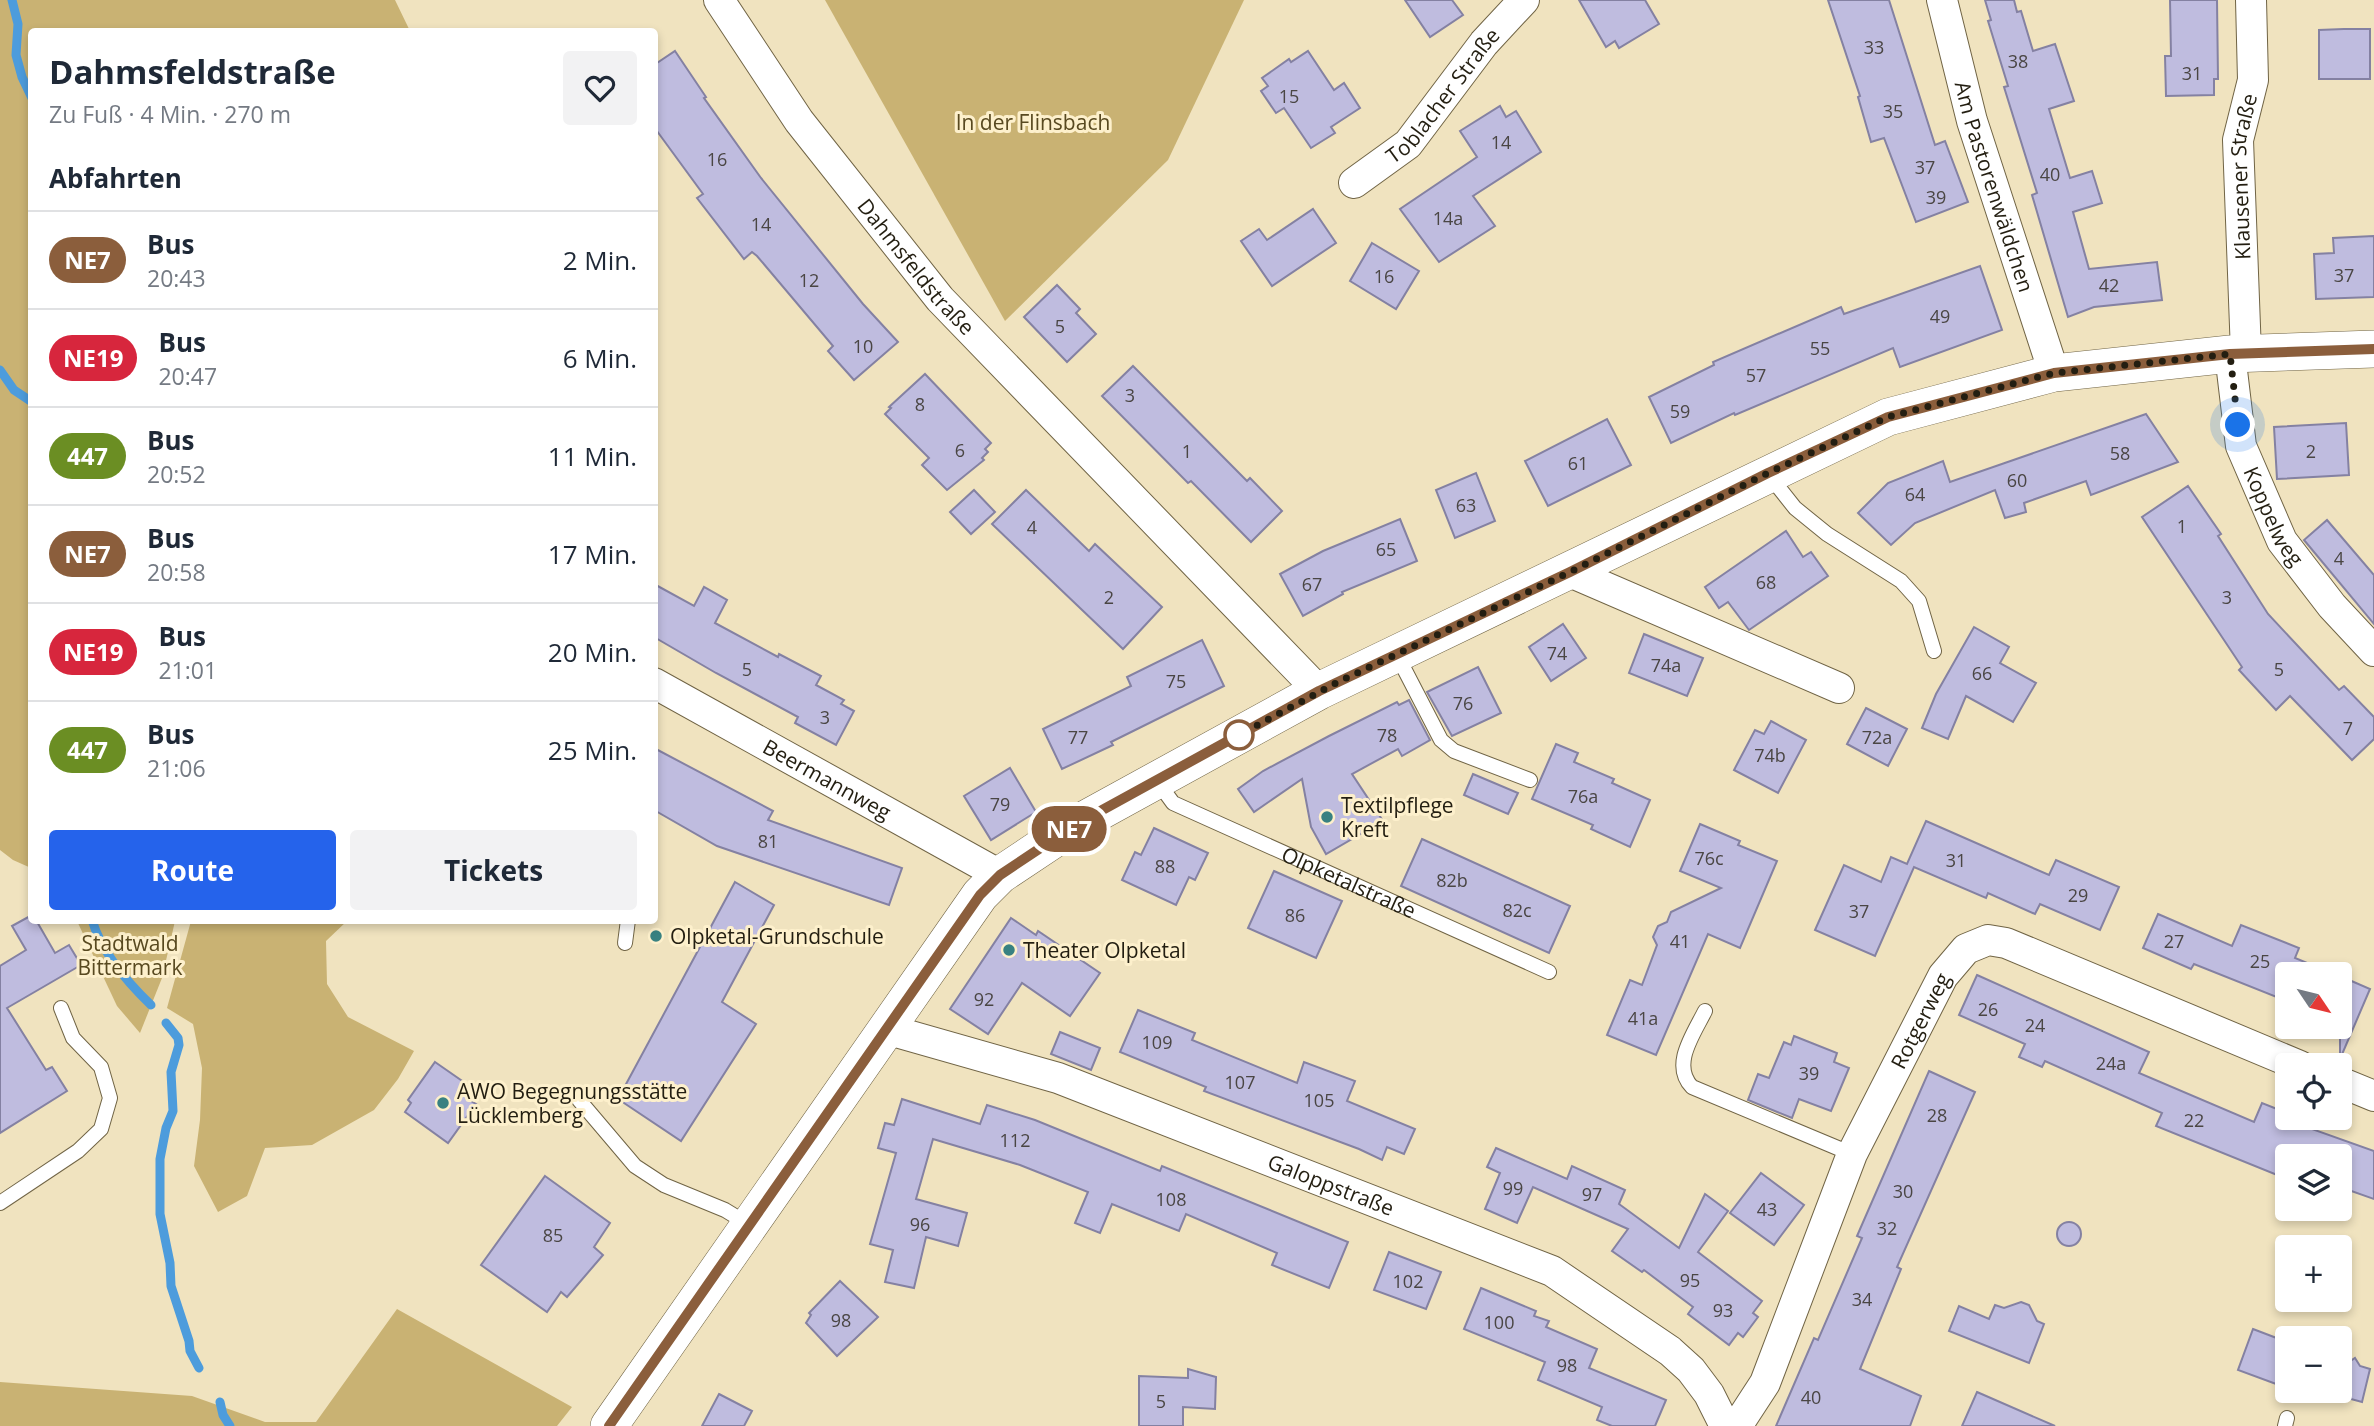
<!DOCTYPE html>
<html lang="de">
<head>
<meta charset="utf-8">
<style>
	:root { --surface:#fff; --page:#f2f2f3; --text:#1f2937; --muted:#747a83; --line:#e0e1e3; --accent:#2563eb }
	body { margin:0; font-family:"Open Sans",sans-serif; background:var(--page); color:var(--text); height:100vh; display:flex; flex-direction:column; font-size:26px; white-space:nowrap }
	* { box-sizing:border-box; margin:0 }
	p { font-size:23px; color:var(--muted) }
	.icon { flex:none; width:38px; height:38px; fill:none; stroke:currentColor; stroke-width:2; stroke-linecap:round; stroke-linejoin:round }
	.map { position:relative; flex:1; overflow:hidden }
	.side { position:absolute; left:28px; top:28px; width:630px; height:896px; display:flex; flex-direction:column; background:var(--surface); border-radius:7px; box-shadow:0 4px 10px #0003 }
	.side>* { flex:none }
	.badge { padding:0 14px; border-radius:23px; font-size:24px; line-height:46px }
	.needle { width:46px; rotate:125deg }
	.tools { position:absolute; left:2275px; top:962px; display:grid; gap:14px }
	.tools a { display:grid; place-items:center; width:77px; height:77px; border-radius:7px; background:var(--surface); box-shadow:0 4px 10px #0003; font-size:35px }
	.you { position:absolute; width:35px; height:35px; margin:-18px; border:5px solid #fff; border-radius:50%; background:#1a73e8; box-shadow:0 0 0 10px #1a73e833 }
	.map>.badge { position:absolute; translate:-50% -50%; box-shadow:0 0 0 4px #fff }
	h2 { padding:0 21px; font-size:26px; line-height:63px }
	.round { display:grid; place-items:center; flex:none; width:74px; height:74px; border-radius:7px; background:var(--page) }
	.headline { display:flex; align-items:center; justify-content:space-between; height:119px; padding:0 21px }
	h1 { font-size:33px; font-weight:700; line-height:52px }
	.button { display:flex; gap:14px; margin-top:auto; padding:14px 21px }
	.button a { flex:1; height:80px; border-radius:7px; background:var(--accent); color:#fff; font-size:28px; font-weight:700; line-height:80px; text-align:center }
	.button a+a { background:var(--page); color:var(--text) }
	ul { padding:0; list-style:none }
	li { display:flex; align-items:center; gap:21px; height:98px; padding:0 21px; border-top:2px solid var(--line) }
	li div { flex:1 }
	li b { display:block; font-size:26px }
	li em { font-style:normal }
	li .badge { min-width:77px; font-weight:700; text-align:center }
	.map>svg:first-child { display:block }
</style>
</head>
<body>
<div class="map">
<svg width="2374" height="1426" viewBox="0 0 2374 1426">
	<rect width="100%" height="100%" fill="#f0e3bf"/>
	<g fill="#c9b273">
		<path d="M0 0H395L410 31 32 32 31 868 13 860 0 850Z"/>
		<path d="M825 0H1244L1168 160 1005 321Z"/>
		<path d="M77 921H175L162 978 140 1033 117 1006Z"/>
		<path d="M191 921H347L326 941 327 984 348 1017 414 1051 398 1079 374 1110 312 1145 265 1148 247 1196 218 1212 194 1166 200 1120 202 1068 193 1024 167 1008Z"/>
		<path d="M397 1309 572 1407 557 1426H0V1382L192 1396 265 1422H316Z"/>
	</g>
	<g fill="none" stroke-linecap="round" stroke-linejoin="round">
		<g stroke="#4d9cdc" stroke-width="9">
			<path d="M12 0 18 24 16 55 22 77 32 98"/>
			<path d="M0 370 14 390 32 402"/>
			<path d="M92 920C102 953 127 982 151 1005"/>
			<path d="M166 1023 178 1038 179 1045 171 1072 173 1111 166 1128 160 1159V1214L170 1263 171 1286 189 1341 190 1351 199 1368"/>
			<path d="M220 1402 223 1415 230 1426"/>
		</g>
	</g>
	<g fill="#bfbcdf" stroke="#8481a2" stroke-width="2">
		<path d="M1405 0H1452L1463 15 1430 37Z"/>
		<path d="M1579 0H1645L1659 24 1619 48 1615 41 1606 47Z"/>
		<path d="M1828 0H1889L1935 145 1945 141 1968 202 1916 222 1884 138 1871 142 1858 97 1860 96Z"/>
		<path d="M1985 0H2014L2017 12 2021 11 2033 51 2055 44 2074 101 2049 109 2070 178 2092 171 2102 203 2073 212 2089 269 2157 262 2162 300 2094 307 2068 317 2032 195 2037 193 2004 87 2008 86 1988 21 1991 20Z"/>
		<path d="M2170 0H2217L2218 79H2214V95L2166 96 2165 56H2171Z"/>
		<path d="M2344 29H2370V79H2319V30Z"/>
		<path d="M675 51 706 97 704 98 761 178 863 304 898 342 854 380 828 351 833 346 757 256 752 252 744 259 697 198 703 194 654 127V65Z"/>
		<path d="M1308 51 1334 90 1344 83 1360 108 1331 127 1335 133 1311 148 1284 108 1276 113 1261 91 1268 86 1262 78 1289 59 1291 62Z"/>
		<path d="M1500 106 1506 117 1516 111 1541 152 1473 196 1495 226 1439 262 1400 209 1477 157 1460 131Z"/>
		<path d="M1313 209 1336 243 1272 286 1241 241 1259 229 1267 240Z"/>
		<path d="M2374 236V297L2316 299 2314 254 2334 253 2333 238Z"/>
		<path d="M1372 243 1419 271 1396 309 1350 281Z"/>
		<path d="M1980 266 2002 330 1900 367 1893 348 1735 415 1734 413 1671 443 1649 397 1714 365 1713 362 1841 307 1844 314Z"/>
		<path d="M1057 285 1080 309 1076 313 1096 334 1067 362 1024 317Z"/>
		<path d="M1133 366 1247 481 1250 478 1282 511 1251 542 1191 481 1188 483 1102 396Z"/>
		<path d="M925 374 991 443 985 449 988 452 982 458 984 460 947 490 922 465 929 458 885 414 891 408 889 407Z"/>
		<path d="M2146 414 2178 462 2091 495 2086 481 2024 503 2026 512 2005 518 1995 490 1915 523 1891 545 1858 513 1888 483 1943 461 1950 482Z"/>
		<path d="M1607 419 1631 465 1548 506 1525 461Z"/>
		<path d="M2346 423 2349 475 2277 479 2274 427Z"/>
		<path d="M1476 473 1495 521 1455 538 1436 490Z"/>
		<path d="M2188 486 2221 534 2218 536 2268 614 2339 690 2344 686 2374 717V739L2352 760 2290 696 2276 710 2239 670 2242 667 2142 517Z"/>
		<path d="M974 490 995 512 971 534 950 512Z"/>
		<path d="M1026 490 1089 551 1095 544 1162 607 1123 649 992 524Z"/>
		<path d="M1400 519 1417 561 1342 592 1343 594 1303 616 1280 574 1323 551Z"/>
		<path d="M2327 520 2374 575V624L2304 540Z"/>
		<path d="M1786 531 1803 557 1811 552 1828 576 1749 630 1728 602 1719 608 1705 587Z"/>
		<path d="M654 584 694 606 704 587 727 600 715 623 778 657 779 654 821 676 816 685 844 700 841 704 854 711 836 745 795 723 798 717 716 673 654 637Z"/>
		<path d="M1563 624 1586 658 1551 681 1529 647Z"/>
		<path d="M1974 627 2009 647 2000 663 2036 683 2013 722 1966 696 1948 739 1922 728 1936 694Z"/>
		<path d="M1644 634 1703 658 1687 696 1629 673Z"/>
		<path d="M1202 640 1224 686 1111 742 1113 745 1062 769 1043 729 1131 686 1127 677Z"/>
		<path d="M1478 667 1501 713 1452 736 1427 692Z"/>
		<path d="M1409 700 1430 740 1402 756 1398 749 1352 774 1383 821 1326 854 1311 827 1302 779 1254 812 1238 789 1263 771 1329 736 1397 702 1399 705Z"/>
		<path d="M1866 708 1907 729 1888 766 1847 744Z"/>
		<path d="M1771 721 1806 740 1778 793 1734 770 1755 730 1764 734Z"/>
		<path d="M1556 744 1578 753 1574 762 1614 779 1612 783 1650 800 1630 847 1591 829 1593 825 1532 799Z"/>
		<path d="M654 748 773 811 768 820 902 868 889 905 717 846 654 810Z"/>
		<path d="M1010 768 1036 812 991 840 964 796Z"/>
		<path d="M1473 774 1518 793 1508 814 1464 795Z"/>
		<path d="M1926 821 2049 875 2056 860 2119 887 2100 930 2040 904 2035 914 1988 893 1986 898 1914 867 1875 956 1815 930 1844 865 1881 882 1891 857 1907 864Z"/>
		<path d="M1700 824 1740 841 1738 845 1777 861 1740 948 1708 934 1656 1055 1607 1035 1630 980 1642 985 1657 945 1653 937 1658 926 1667 922 1671 912 1721 888 1680 871Z"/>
		<path d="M1154 828 1208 853 1195 880 1189 877 1176 905 1122 880 1135 852 1141 855Z"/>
		<path d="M1422 839 1570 906 1549 953 1401 886Z"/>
		<path d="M1274 871 1342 901 1316 958 1248 928Z"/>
		<path d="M735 882 774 905 722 1002 756 1024 681 1141 618 1099Z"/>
		<path d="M2158 914 2232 946 2241 925 2299 948 2295 958 2336 975H2287L2279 998 2194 964 2191 969 2143 948Z"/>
		<path d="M32 915V920H36L55 953 69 945 81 965 7 1008 46 1070 52 1067 67 1091 0 1133V966L26 950 12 926Z"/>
		<path d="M1011 918 1036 935 1038 931 1100 973 1070 1016 1022 983 988 1034 950 1009Z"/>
		<path d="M1977 975 2149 1052 2139 1073 2254 1122 2262 1103 2287 1113V1118H2299L2311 1123 2309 1128 2374 1151V1199L2340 1187V1157H2287V1179L2156 1126 2162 1113 2045 1061 2042 1067 2019 1057 2025 1044 1959 1015Z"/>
		<path d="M2340 976 2370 989 2340 1059Z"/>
		<path d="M1138 1010 1195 1033 1192 1040 1297 1083 1304 1062 1355 1081 1347 1101 1415 1129 1404 1154 1387 1147 1382 1160 1359 1149 1204 1091 1206 1087 1120 1052Z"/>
		<path d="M1060 1032 1100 1048 1091 1070 1051 1054Z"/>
		<path d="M1794 1036 1837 1053 1834 1062 1849 1068 1831 1111 1799 1099 1792 1118 1748 1100 1758 1074 1769 1078 1784 1042 1791 1045Z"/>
		<path d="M435 1062 478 1092 471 1101 476 1104 448 1143 405 1112 411 1103 408 1100Z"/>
		<path d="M1929 1071 1975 1092 1897 1267 1901 1269 1860 1369 1921 1396 1910 1426H1776L1814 1338 1818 1340 1862 1238 1857 1236Z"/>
		<path d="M902 1099 980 1124 987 1105 1035 1120 1160 1171 1162 1166 1348 1242 1329 1288 1272 1265 1277 1253 1186 1214 1179 1231 1112 1204 1100 1233 1075 1223 1088 1192 1020 1165 933 1139 916 1199 967 1213 958 1246 926 1237 914 1288 885 1282 893 1250 870 1244 896 1153 878 1148 885 1123 894 1125Z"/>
		<path d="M1496 1148 1567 1179 1572 1166 1625 1190 1619 1204 1679 1248 1705 1194 1728 1211 1698 1252 1762 1301 1753 1313 1758 1317 1743 1337 1738 1333 1729 1345 1688 1314 1693 1307 1644 1270 1642 1272 1612 1251 1628 1229 1533 1187 1517 1223 1485 1209 1500 1173 1487 1167Z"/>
		<path d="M1761 1173 1804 1205 1774 1245 1730 1213Z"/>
		<path d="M545 1176 610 1223 594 1247 603 1255 567 1297 561 1292 547 1312 481 1265Z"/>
		<circle cx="2069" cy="1234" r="12"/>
		<path d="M1389 1252 1441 1272 1426 1309 1374 1290Z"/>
		<path d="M840 1281 878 1317 837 1356 806 1323 811 1315 809 1313Z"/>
		<path d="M1481 1288 1536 1311 1534 1316 1549 1321 1546 1327 1597 1349 1589 1368 1666 1400 1655 1426H1612L1597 1420 1602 1407 1538 1380 1545 1362 1464 1329Z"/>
		<path d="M2021 1302 2029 1305 2037 1321 2044 1324 2029 1363 1949 1331 1959 1306 1989 1319 1995 1305 2004 1308Z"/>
		<path d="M2253 1329 2287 1342V1388L2238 1370Z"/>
		<path d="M2355 1358 2360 1366 2370 1369 2362 1402 2340 1396V1368Z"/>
		<path d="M1188 1369 1216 1377 1215 1409 1183 1407V1426H1139V1376L1188 1378Z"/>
		<path d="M1977 1392 2055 1426H1962Z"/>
		<path d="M719 1394 752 1411 744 1426H702Z"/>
	</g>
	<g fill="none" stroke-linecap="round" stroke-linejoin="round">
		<defs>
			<g id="service">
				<path d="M1768 474 1795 508 1827 534 1901 581 1919 601 1934 651"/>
				<path d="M1397 655 1441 740 1454 751 1530 780"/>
				<path id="s1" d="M1157 781 1173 803 1549 972"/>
				<path d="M625 943 628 920"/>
				<path d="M1705 1011C1693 1035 1671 1065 1692 1087L1852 1154"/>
				<path d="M579 1100 635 1166 664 1185 725 1210 748 1224"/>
				<path d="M0 1203 78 1151 101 1129 110 1098 101 1067 73 1038 61 1008"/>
				<path d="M2285 1426 2287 1418"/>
			</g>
			<g id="minor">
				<path id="s2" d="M719 0 799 121 940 299 1319 691"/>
				<path id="s3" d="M1942 0 1972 121 2054 373"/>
				<path id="s4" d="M1354 183 1408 144 1484 43 1524 0"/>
				<path id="s5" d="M2246 353 2238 140 2253 80 2251 0"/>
				<path id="s6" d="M2230 354 2241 446 2282 541 2332 606 2374 651"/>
				<path d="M1570 572 1839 688"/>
				<path id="s7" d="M654 683 1000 875"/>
				<path id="s8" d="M886 1029 1058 1078 1552 1271 1670 1351 1691 1370 1709 1394 1725 1426"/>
				<path d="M2340 1082 2374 1096"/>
				<path id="s9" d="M1737 1426 1765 1383 1852 1154 1943 976 1966 949 1988 940 2006 943 2300 1066"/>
			</g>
			<path id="tertiary" d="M609 1426 980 895 1000 875 1075 825 1319 691 1888 417 2054 373 2230 354 2374 349"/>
		</defs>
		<use href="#service" stroke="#706445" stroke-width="16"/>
		<use href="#minor" stroke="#706445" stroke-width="32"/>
		<use href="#tertiary" stroke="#706445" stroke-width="38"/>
		<use href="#service" stroke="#fff" stroke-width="14"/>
		<use href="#minor" stroke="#fff" stroke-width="30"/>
		<use href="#tertiary" stroke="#fff" stroke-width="37"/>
	</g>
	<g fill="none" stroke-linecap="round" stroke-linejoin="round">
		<defs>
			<path id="line" d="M609 1426 980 895 1000 875 1075 825 1319 691 1570 572 1768 473 1888 417 2054 373 2230 354 2374 349"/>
		</defs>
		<use href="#line" stroke="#fff" stroke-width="16"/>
		<use href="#line" stroke="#8b5e3c" stroke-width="10"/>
		<path stroke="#231e11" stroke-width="7" stroke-dasharray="0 12.6" d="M1239 735 1237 736 1338 682 1570 572 1768 473 1888 417 2054 373 2230 354 2238 425"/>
	</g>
	<circle fill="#fff" stroke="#8b5e3c" stroke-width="3.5" cx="1239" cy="735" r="14"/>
	<g fill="#388181" stroke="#fdf0cc" stroke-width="2.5">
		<circle cx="1327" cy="817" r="7"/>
		<circle cx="656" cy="936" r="7"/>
		<circle cx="1009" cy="950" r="7"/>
		<circle cx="443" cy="1103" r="7"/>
	</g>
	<g text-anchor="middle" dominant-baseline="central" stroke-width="6" stroke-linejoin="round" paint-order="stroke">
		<g font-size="18" fill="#4a4644">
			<text x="1874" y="47">33</text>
			<text x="2018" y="61">38</text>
			<text x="2192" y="73">31</text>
			<text x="1289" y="96">15</text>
			<text x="1893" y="111">35</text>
			<text x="1501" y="142">14</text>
			<text x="717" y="159">16</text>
			<text x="1925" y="167">37</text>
			<text x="2050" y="174">40</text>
			<text x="1936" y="197">39</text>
			<text x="1448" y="218">14a</text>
			<text x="761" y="224">14</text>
			<text x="2344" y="275">37</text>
			<text x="1384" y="276">16</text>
			<text x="809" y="280">12</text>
			<text x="2109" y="285">42</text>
			<text x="1940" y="316">49</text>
			<text x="1060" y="326">5</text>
			<text x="863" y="346">10</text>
			<text x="1820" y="348">55</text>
			<text x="1756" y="375">57</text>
			<text x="1130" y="395">3</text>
			<text x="920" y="404">8</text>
			<text x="1680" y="411">59</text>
			<text x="960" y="450">6</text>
			<text x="1187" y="451">1</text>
			<text x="2311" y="451">2</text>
			<text x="2120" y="453">58</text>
			<text x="1578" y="463">61</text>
			<text x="2017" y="480">60</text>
			<text x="1915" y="494">64</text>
			<text x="1466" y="505">63</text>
			<text x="2182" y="526">1</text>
			<text x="1032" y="527">4</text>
			<text x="1386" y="549">65</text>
			<text x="2339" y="558">4</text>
			<text x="1766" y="582">68</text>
			<text x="1312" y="584">67</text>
			<text x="1109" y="597">2</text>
			<text x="2227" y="597">3</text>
			<text x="1557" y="653">74</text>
			<text x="1666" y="665">74a</text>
			<text x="747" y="669">5</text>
			<text x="2279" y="669">5</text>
			<text x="1982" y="673">66</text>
			<text x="1176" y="681">75</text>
			<text x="1463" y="703">76</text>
			<text x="825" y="717">3</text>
			<text x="2348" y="728">7</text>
			<text x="1387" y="735">78</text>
			<text x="1078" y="737">77</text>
			<text x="1877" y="737">72a</text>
			<text x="1770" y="755">74b</text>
			<text x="1583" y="796">76a</text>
			<text x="1000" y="804">79</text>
			<text x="768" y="841">81</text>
			<text x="1709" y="858">76c</text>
			<text x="1956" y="860">31</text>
			<text x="1165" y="866">88</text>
			<text x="1452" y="880">82b</text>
			<text x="2078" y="895">29</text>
			<text x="1517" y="910">82c</text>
			<text x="1859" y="911">37</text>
			<text x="1295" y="915">86</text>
			<text x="1680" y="941">41</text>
			<text x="2174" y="941">27</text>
			<text x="2260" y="961">25</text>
			<text x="984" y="999">92</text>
			<text x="1988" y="1009">26</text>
			<text x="1643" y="1018">41a</text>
			<text x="2035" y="1025">24</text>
			<text x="1157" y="1042">109</text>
			<text x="2111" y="1063">24a</text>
			<text x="1809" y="1073">39</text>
			<text x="1240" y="1082">107</text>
			<text x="1319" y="1100">105</text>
			<text x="1937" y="1115">28</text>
			<text x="2194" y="1120">22</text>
			<text x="1015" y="1140">112</text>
			<text x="1513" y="1188">99</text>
			<text x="1903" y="1191">30</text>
			<text x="1592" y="1194">97</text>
			<text x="1171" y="1199">108</text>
			<text x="1767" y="1209">43</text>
			<text x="920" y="1224">96</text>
			<text x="1887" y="1228">32</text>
			<text x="553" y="1235">85</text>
			<text x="1690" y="1280">95</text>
			<text x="1408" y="1281">102</text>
			<text x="1862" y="1299">34</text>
			<text x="1723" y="1310">93</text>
			<text x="841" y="1320">98</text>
			<text x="1499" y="1322">100</text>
			<text x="1567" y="1365">98</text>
			<text x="1811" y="1397">40</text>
			<text x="1161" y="1401">5</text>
		</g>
		<g font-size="21" fill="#231e11" stroke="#fdf0cc">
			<text stroke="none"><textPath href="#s4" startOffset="126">Toblacher Straße</textPath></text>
			<text stroke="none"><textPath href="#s5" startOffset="177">Klausener Straße</textPath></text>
			<text stroke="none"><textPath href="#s3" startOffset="194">Am Pastorenwäldchen</textPath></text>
			<text stroke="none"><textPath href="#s2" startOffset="332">Dahmsfeldstraße</textPath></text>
			<text stroke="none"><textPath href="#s6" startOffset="170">Koppelweg</textPath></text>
			<text stroke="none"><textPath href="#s7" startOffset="198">Beermannweg</textPath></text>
			<text stroke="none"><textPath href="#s1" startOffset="220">Olpketalstraße</textPath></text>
			<text stroke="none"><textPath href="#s9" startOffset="446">Rotgerweg</textPath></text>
			<text stroke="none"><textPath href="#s8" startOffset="472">Galoppstraße</textPath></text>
		</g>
		<g font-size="21" fill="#584920" stroke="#fdf0cc">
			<text x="1033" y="122">In der Flinsbach</text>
			<text x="130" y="943">Stadtwald<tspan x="130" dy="24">Bittermark</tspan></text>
		</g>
		<g font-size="21" fill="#231e11" stroke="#fdf0cc" text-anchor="start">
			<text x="1341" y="805">Textilpflege<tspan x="1341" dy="24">Kreft</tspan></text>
			<text x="670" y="936">Olpketal-Grundschule</text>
			<text x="1023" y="950">Theater Olpketal</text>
			<text x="457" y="1091">AWO Begegnungsstätte<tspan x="457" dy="24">Lücklemberg</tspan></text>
		</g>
	</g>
</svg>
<div class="tools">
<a><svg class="needle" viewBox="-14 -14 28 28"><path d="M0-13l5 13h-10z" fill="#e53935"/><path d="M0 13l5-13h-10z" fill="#747a83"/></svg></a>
<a><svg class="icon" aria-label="locate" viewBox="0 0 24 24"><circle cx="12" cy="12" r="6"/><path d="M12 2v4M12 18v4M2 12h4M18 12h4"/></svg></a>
<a><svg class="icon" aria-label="layers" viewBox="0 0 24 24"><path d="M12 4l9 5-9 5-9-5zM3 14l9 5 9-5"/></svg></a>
<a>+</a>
<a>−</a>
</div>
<div class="you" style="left:2238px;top:425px"></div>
<b class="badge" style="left:1069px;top:829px;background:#8b5e3c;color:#fff">NE7</b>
<section class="side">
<div class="headline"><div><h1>Dahmsfeldstraße</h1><p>Zu Fuß · 4 Min. · 270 m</p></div><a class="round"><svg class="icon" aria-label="heart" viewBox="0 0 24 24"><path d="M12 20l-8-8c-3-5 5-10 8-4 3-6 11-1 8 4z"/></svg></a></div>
<h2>Abfahrten</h2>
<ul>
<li><span class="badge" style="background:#8b5e3c;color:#fff">NE7</span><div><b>Bus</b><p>20:43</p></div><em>2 Min.</em></li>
<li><span class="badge" style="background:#d7263d;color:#fff">NE19</span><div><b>Bus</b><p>20:47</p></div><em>6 Min.</em></li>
<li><span class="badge" style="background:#6b8e23;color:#fff">447</span><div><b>Bus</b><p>20:52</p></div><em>11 Min.</em></li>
<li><span class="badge" style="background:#8b5e3c;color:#fff">NE7</span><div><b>Bus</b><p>20:58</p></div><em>17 Min.</em></li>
<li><span class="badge" style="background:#d7263d;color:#fff">NE19</span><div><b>Bus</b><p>21:01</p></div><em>20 Min.</em></li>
<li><span class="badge" style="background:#6b8e23;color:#fff">447</span><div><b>Bus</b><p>21:06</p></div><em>25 Min.</em></li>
</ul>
<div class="button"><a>Route</a><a>Tickets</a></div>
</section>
</div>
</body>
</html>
